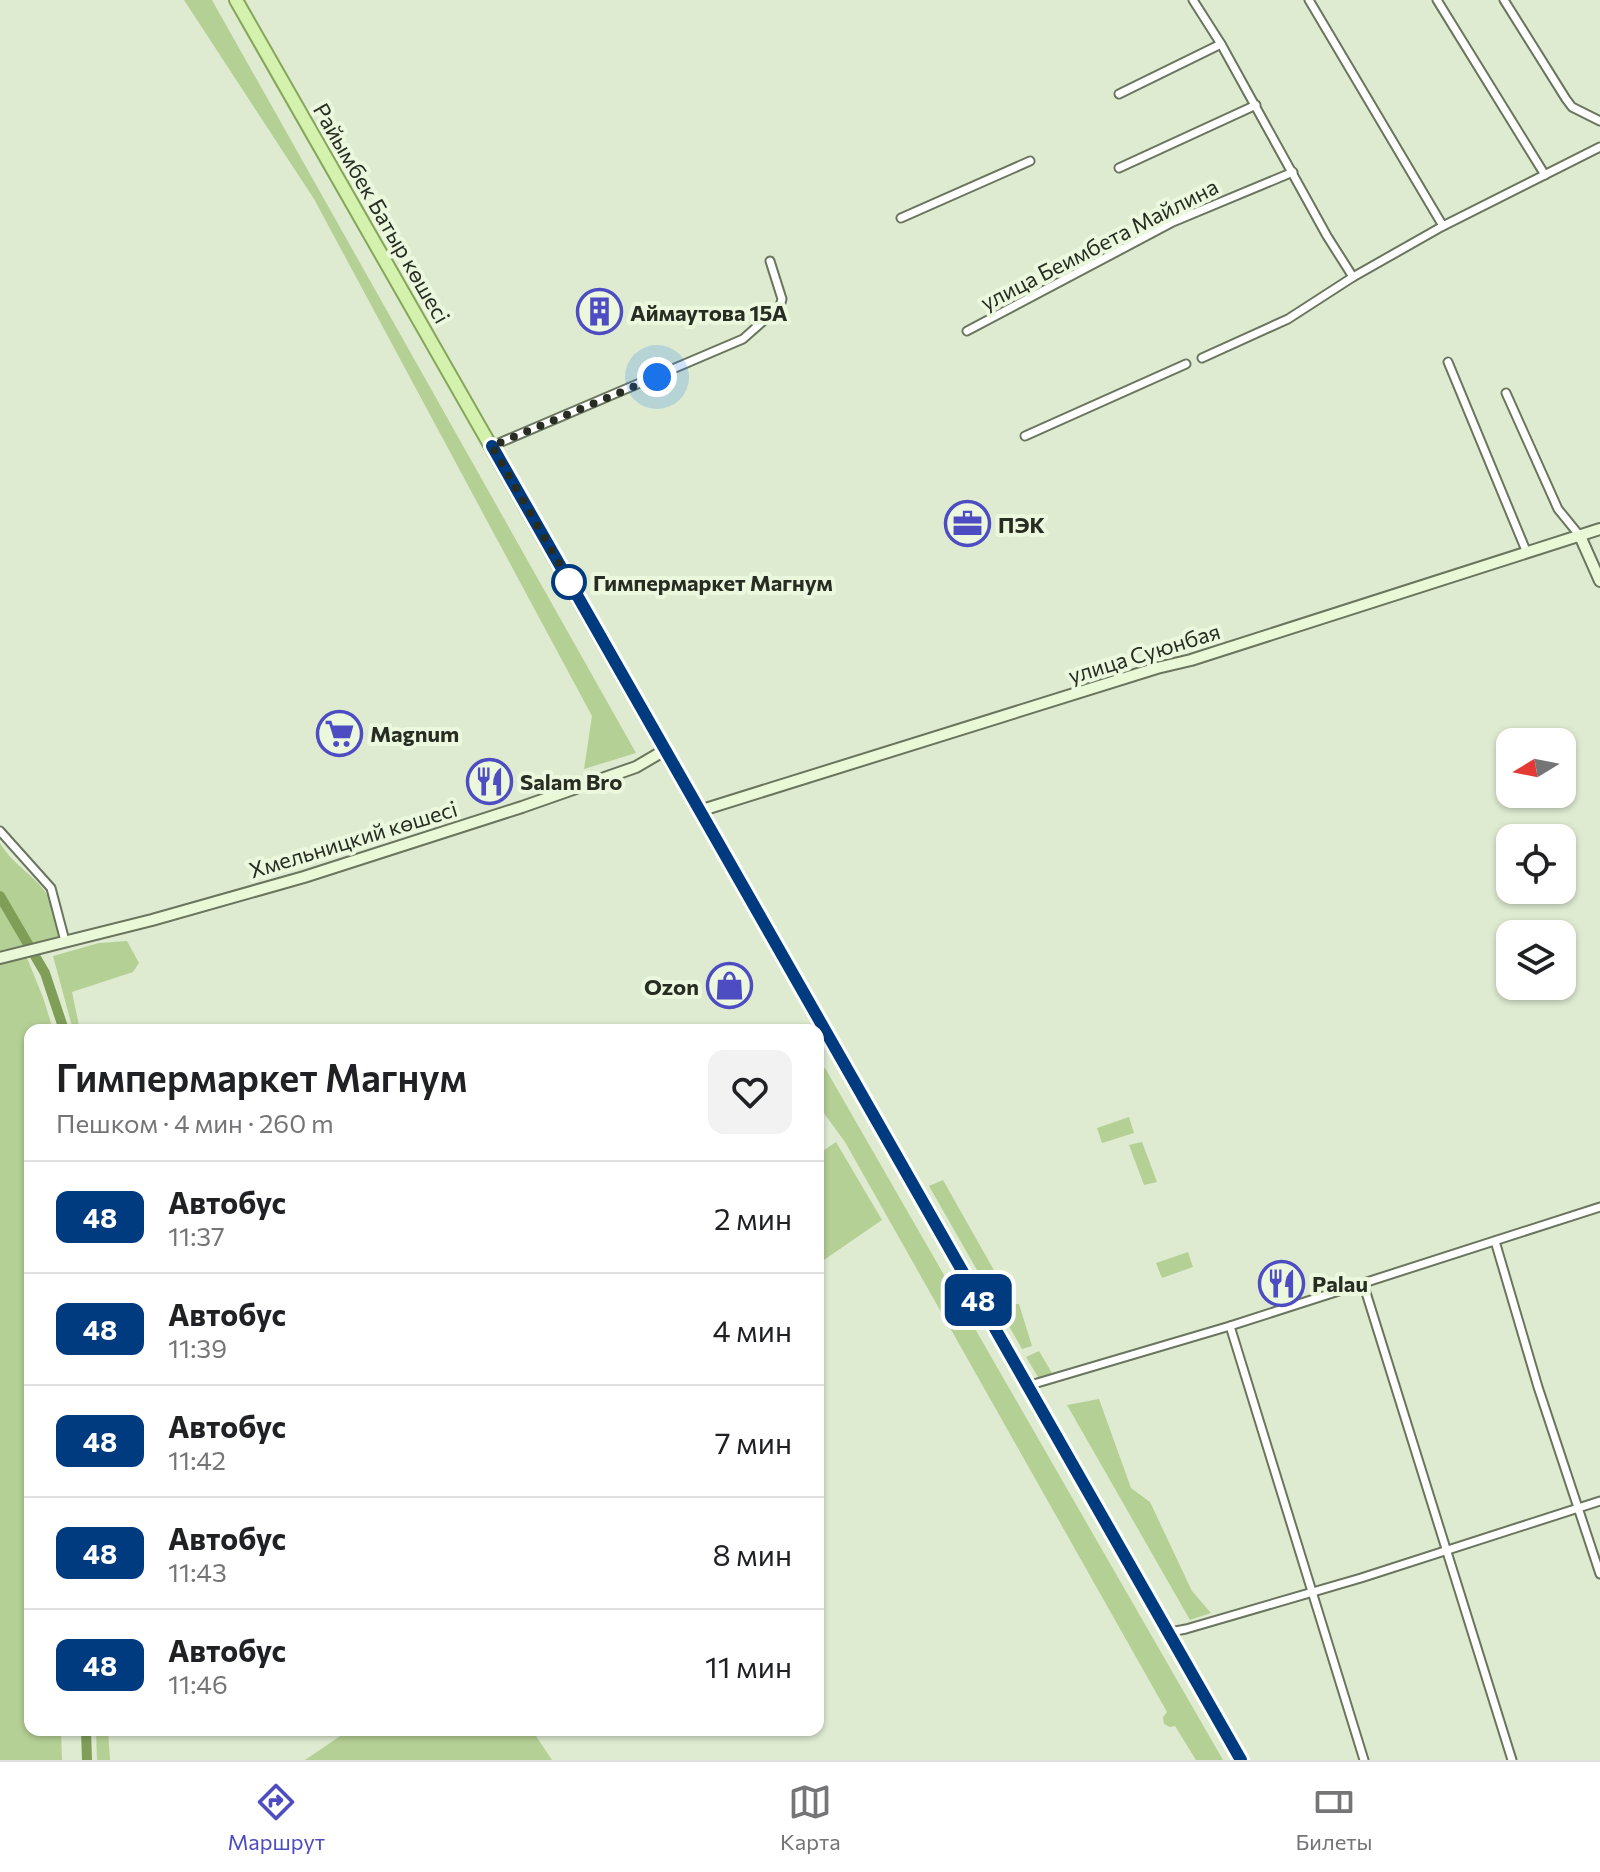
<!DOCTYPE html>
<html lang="ru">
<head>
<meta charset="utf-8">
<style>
	:root { --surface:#fff; --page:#f2f2f2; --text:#202124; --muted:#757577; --line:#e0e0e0; --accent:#4e4cc2 }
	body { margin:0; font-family:Commissioner,sans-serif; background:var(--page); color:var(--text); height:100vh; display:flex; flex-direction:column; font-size:30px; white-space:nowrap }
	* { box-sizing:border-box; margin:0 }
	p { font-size:26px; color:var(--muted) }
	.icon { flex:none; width:44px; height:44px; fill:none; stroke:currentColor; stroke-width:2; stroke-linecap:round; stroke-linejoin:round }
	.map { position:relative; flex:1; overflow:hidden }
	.side { position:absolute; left:24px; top:1024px; width:800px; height:712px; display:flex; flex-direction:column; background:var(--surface); border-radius:16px; box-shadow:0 2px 6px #0004 }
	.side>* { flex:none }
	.badge { padding:0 16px; border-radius:12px; font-size:28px; line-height:52px }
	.needle { width:52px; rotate:260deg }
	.controls { position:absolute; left:1496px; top:728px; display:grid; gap:16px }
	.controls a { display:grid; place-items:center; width:80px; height:80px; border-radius:16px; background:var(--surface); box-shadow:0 2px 6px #0004; font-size:40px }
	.you { position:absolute; width:40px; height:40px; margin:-20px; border:6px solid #fff; border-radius:50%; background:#1a73e8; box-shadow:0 0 0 12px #1a73e833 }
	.map>.badge { position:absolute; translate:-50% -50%; box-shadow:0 0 0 4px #fff }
	.round { display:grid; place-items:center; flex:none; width:84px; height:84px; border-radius:16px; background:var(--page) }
	.head { display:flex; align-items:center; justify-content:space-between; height:136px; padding:0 32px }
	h1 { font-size:38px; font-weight:600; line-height:60px }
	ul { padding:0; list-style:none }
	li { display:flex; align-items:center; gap:24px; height:112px; padding:0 32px; border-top:2px solid var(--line) }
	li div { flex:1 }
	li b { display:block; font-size:30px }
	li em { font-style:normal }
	li .badge { min-width:88px; font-weight:700; text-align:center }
	.menu { display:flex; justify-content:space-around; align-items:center; height:112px; border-top:2px solid var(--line); background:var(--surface); font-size:22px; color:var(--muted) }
	.menu a { display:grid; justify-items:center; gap:4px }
	.menu .active { color:var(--accent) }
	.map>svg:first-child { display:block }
</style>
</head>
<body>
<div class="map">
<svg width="1600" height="1760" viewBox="0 0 1600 1760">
	<rect width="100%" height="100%" fill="#deebd1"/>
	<g fill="#b5d095">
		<path d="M184 0H212L636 753 584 769 592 716 314 199Z"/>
		<path d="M0 843C13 866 39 877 51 901 56 912 57 926 59 938L23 948 44 1000 53 1030H30V1730H61L62 1760H0Z"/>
		<path d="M127 941 139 963 133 972 72 992 80 1030H73L53 956 99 943Z"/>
		<path d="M825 1068 1223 1760H1196L1175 1726 1170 1727 1164 1724 1163 1717 1167 1712 845 1142 818 1105V1073Z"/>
		<path d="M1129 1117 1134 1133 1102 1143 1097 1128Z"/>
		<path d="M836 1142 882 1220 818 1264V1154Z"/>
		<path d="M1142 1142 1157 1182 1144 1185 1129 1145Z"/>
		<path d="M943 1180 1013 1304H1019L1032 1346 1022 1349 929 1186Z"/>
		<path d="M1188 1252 1193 1267 1162 1278 1156 1263Z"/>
		<path d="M1039 1351 1055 1378 1041 1382 1026 1357Z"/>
		<path d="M1099 1399 1131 1488 1150 1502 1192 1591 1211 1613 1190 1620 1067 1405Z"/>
		<path d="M96 1730H108L110 1760H97Z"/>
		<path d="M349 1730H532L552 1760H305Z"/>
	</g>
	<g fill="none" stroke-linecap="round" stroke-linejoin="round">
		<g stroke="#7f9e58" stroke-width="10">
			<path d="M0 896 45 973 64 1030"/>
			<path d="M86 1730 87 1760"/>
		</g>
		<defs>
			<g id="street">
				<path d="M1193 0 1221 44 1327 236 1353 277 1443 226 1600 147"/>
				<path d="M1309 0 1443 226"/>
				<path d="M1437 0 1545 175"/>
				<path d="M1504 0 1566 99 1572 107 1600 121"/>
				<path d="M1119 94 1221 44"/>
				<path d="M1119 168 1256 105"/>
				<path d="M901 218 1030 161"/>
				<path d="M967 331 1173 222 1293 172"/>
				<path d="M1202 358 1288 319 1353 277"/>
				<path d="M1448 362 1527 553"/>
				<path d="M1506 393 1558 509 1580 536"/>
				<path d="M1025 436 1186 364"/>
				<path d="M492 446 743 339 780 306 782 299 770 261"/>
				<path d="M0 831 51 888 65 941"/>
				<path d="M1495 1241 1538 1387 1600 1574"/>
				<path d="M1363 1283 1512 1760"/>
				<path d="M1230 1326 1364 1760"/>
				<path d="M1027 1386 1230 1326 1600 1207"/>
				<path d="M1170 1632 1186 1629 1361 1578 1600 1501"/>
			</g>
			<g id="secondary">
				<path d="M1580 536 1600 581"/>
				<path d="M699 811 1157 668 1191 660 1600 529"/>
				<path d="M0 958 152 920 304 877 522 807 636 767 665 750"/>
			</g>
			<path id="primary" d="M236 0 1241 1760"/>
		</defs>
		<use href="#street" stroke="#6a755e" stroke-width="11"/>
		<use href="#secondary" stroke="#6a755e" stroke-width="14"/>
		<use href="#primary" stroke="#85a65a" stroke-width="16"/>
		<use href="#street" stroke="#fff" stroke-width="7"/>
		<use href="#secondary" stroke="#e9f8d6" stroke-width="10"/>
		<use href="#primary" stroke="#d4f1ad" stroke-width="12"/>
	</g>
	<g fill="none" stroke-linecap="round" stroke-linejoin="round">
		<defs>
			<path id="line" d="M492 446 1241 1760"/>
		</defs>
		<use href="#line" stroke="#fff" stroke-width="18"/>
		<use href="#line" stroke="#003b80" stroke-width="12"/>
		<path stroke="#282d23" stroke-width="8" stroke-dasharray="0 14.4" d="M569 582 575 591 492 446 657 377"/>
	</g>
	<defs>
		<symbol id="building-ring" viewBox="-11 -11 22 22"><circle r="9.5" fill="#ebf8de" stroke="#4e4cc2" stroke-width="1.5"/><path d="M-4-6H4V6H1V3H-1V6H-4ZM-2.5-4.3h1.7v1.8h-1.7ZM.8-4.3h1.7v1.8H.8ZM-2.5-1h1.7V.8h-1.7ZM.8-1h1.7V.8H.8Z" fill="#4e4cc2"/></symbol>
		<symbol id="office-ring" viewBox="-11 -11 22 22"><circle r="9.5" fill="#ebf8de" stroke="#4e4cc2" stroke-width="1.5"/><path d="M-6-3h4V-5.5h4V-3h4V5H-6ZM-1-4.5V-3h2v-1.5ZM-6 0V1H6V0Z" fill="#4e4cc2"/></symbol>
		<symbol id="supermarket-ring" viewBox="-11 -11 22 22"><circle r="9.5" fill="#ebf8de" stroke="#4e4cc2" stroke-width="1.5"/><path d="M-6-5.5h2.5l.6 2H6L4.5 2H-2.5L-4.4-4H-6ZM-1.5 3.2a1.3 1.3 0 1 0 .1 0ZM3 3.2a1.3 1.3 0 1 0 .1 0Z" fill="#4e4cc2"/></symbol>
		<symbol id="restaurant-ring" viewBox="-11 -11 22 22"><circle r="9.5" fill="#ebf8de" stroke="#4e4cc2" stroke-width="1.5"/><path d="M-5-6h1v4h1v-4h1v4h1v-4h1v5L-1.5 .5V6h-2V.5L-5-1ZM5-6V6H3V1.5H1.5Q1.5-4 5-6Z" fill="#4e4cc2"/></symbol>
		<symbol id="shop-ring" viewBox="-11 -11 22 22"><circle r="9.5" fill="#ebf8de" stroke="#4e4cc2" stroke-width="1.5"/><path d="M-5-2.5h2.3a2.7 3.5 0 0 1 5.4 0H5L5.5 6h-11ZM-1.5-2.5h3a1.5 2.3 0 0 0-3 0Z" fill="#4e4cc2"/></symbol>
	</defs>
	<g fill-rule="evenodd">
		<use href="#building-ring" x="574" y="286" width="51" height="51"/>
		<use href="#office-ring" x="942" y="498" width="51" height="51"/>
		<use href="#supermarket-ring" x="314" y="708" width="51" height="51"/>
		<use href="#restaurant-ring" x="464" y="756" width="51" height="51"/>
		<use href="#shop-ring" x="704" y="960" width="51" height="51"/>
		<use href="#restaurant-ring" x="1256" y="1258" width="51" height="51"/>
	</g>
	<circle fill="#fff" stroke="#003b80" stroke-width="4" cx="569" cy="582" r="16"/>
	<g text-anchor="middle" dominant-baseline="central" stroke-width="8" stroke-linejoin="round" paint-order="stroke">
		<g font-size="22" fill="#282d23" stroke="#ebf8de">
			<text transform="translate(382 213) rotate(60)">Райымбек Батыр көшесі</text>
			<text transform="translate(1099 244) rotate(-27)">улица Беимбета Майлина</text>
			<text transform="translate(1144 653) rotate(-17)">улица Суюнбая</text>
			<text transform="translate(353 839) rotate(-17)">Хмельницкий көшесі</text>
		</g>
		<g font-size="22" font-weight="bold" fill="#282d23" stroke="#ebf8de" text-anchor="start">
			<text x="630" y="312">Аймаутова 15А</text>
			<text x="998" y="524">ПЭК</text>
			<text x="370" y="733">Magnum</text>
			<text x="520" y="781">Salam Bro</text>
			<text x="699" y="986" text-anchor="end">Ozon</text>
			<text x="1312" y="1283">Palau</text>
		</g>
		<g font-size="22" font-weight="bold" fill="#282d23" stroke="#ebf8de" text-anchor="start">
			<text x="593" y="582">Гимпермаркет Магнум</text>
		</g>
	</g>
</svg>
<div class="controls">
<a><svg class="needle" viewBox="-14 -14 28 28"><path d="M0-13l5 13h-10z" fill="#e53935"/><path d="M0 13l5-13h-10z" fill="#757577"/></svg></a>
<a><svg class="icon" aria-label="locate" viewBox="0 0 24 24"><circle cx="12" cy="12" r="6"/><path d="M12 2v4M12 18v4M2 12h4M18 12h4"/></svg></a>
<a><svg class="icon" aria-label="layers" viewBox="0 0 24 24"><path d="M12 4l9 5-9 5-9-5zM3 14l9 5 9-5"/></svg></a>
</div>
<div class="you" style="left:657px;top:377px"></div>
<b class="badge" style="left:978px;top:1300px;background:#003b80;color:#fff">48</b>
<section class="side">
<div class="head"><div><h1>Гимпермаркет Магнум</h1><p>Пешком · 4 мин · 260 m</p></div><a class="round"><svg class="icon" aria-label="heart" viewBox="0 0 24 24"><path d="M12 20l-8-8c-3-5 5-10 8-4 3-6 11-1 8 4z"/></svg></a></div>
<ul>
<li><span class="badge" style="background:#003b80;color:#fff">48</span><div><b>Автобус</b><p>11:37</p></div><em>2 мин</em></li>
<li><span class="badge" style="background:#003b80;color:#fff">48</span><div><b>Автобус</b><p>11:39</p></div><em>4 мин</em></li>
<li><span class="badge" style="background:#003b80;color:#fff">48</span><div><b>Автобус</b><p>11:42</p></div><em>7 мин</em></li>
<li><span class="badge" style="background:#003b80;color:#fff">48</span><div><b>Автобус</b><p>11:43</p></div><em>8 мин</em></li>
<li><span class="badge" style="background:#003b80;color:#fff">48</span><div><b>Автобус</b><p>11:46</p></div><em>11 мин</em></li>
</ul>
</section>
</div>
<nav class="menu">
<a class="active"><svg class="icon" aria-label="directions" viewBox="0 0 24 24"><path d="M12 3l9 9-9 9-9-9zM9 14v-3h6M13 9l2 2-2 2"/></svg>Маршрут</a>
<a><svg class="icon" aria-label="map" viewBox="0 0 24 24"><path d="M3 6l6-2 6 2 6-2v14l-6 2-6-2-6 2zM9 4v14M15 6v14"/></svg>Карта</a>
<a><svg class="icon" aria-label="tickets" viewBox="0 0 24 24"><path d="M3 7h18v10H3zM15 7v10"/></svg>Билеты</a>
</nav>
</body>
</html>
